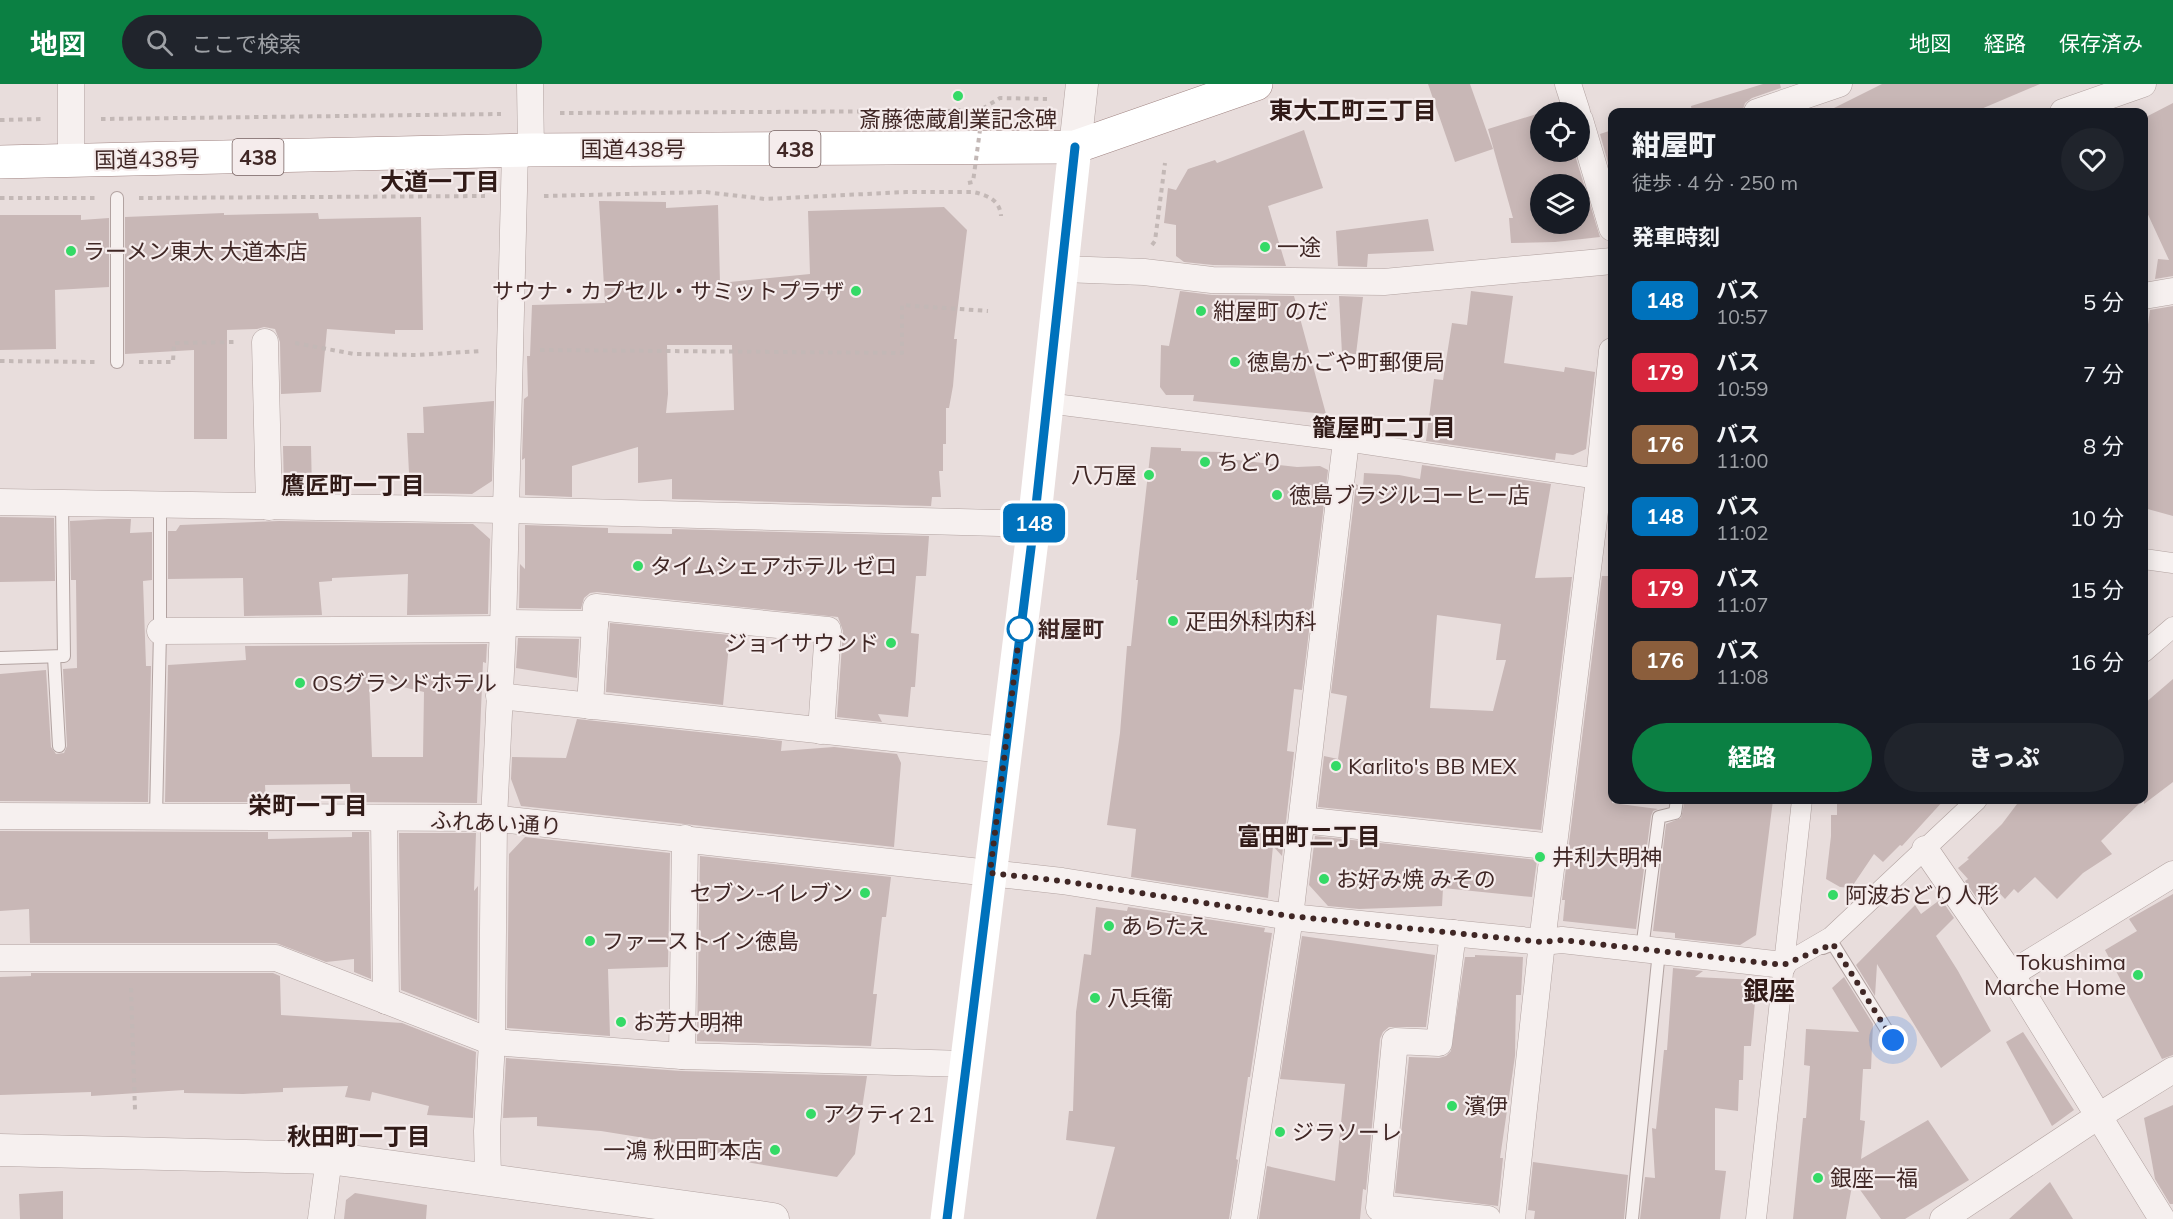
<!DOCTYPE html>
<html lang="ja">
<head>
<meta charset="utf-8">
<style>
	:root { --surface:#171b24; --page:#20242c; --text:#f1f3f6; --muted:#9ea1a6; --accent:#0b8043 }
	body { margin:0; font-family:Mulish,"Noto Sans JP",sans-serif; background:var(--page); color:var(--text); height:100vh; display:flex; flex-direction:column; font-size:22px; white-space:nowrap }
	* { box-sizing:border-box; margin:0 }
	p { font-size:20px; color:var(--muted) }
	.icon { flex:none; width:33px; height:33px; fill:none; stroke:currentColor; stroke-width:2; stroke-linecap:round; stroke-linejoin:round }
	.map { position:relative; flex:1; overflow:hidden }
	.details { position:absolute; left:1608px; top:24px; width:540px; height:696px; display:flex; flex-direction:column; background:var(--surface); border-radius:12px; box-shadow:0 3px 15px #0003 }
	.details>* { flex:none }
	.badge { padding:0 12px; border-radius:9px; font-size:21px; line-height:39px }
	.fabs { position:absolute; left:1530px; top:18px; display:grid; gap:12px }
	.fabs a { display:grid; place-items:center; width:60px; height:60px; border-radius:50%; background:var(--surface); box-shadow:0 3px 15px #0003; font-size:30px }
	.you { position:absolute; width:30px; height:30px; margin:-15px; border:4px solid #fff; border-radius:50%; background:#1a73e8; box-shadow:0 0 0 9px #1a73e833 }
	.map>.badge { position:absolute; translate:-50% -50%; box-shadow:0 0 0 3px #fff }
	h2 { padding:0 24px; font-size:22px; line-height:54px }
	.round { display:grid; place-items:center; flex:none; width:63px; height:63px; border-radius:32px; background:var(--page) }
	.summary { display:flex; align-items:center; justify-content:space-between; height:102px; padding:0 24px }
	h1 { font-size:28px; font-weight:800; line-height:45px }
	.button { display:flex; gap:12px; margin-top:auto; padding:12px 24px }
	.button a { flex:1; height:69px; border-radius:36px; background:var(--accent); color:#fff; font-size:24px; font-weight:800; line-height:69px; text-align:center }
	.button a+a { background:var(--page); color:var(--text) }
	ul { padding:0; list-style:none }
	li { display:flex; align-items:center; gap:18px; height:72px; padding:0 24px }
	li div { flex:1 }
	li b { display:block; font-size:22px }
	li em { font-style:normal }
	li .badge { min-width:66px; font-weight:700; text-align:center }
	header { display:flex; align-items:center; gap:36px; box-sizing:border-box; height:84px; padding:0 30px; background:var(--accent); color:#fff }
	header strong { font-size:28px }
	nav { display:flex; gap:33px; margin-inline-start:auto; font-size:21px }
	.search { width:420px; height:54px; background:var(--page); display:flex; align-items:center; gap:15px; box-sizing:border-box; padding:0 21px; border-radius:33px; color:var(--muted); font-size:22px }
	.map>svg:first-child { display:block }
</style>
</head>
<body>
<header>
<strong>地図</strong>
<div class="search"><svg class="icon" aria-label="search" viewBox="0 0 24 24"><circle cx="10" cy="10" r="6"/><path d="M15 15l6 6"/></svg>ここで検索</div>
<nav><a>地図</a><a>経路</a><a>保存済み</a></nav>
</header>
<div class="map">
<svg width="2173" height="1135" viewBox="0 0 2173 1135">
	<rect width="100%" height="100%" fill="#e8dddc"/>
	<g fill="#c8b7b6" fill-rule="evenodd">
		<path d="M1428 0H1470L1493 65 1455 78Z"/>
		<path d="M1763 0H1780L1781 4 1752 14 1745 19 1742 28H1692L1691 22Z"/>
		<path d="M1882 0H2040L1974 28H1826Z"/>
		<path d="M2173 19V192L2155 195 2158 175 2169 176 2144 122V34Z"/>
		<path d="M1540 29V68H1574L1600 153 1555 158 1511 159 1509 134H1513L1488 45ZM1540 100H1580V140H1540Z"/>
		<path d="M1304 46 1323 104 1268 122 1286 182 1213 181 1184 178 1176 172V141L1164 139 1168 104 1176 106 1188 85 1215 76 1217 79Z"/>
		<path d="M1612 46V93L1600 50Z"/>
		<path d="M599 117 666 118V124L718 121 720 199 810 190 808 127 944 123 967 146 954 255H957L953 302 949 324H946V360H943V387H939L941 413H932L931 422 672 415V395L638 399V363L572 382V413L525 411V374L522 376 524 315 528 312 527 272H530L532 221 605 219ZM667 261H732L734 326 666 329 668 310Z"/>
		<path d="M224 129V131L318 129 319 135 421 133 423 246H395V250L327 245 321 308 281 310 280 258 275 245 264 243 257 245 227 246V355H194V266L125 270V133Z"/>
		<path d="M0 131H81V136L109 134V203L55 206 56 265 0 266Z"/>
		<path d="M1428 135 1434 167 1368 170 1367 183 1338 182 1336 147Z"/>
		<path d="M1180 207 1212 211 1294 212 1326 330 1193 317 1194 311H1166L1160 303 1161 261 1169 262Z"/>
		<path d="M1471 207 1513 212 1504 279 1564 288 1565 283 1595 288 1586 365 1573 371 1556 369 1555 376 1426 357 1434 295 1443 296 1452 239 1467 241Z"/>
		<path d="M1339 212 1363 213 1356 270H1342Z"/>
		<path d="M2173 222V432L2144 424V269L2150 226Z"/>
		<path d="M494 317 492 397 472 410 410 409 407 349H424L423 323Z"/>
		<path d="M283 362H311L312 408 284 407Z"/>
		<path d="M1151 363 1181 364V367L1221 368 1219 374 1297 383 1320 382 1328 386 1302 606 1294 605 1287 667 1294 668 1282 772 1273 762 1268 814 1131 793 1136 745 1107 741 1120 649 1127 562H1131L1138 496H1136Z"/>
		<path d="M1422 381 1551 400 1535 494 1572 493 1541 746 1318 723 1324 672 1338 675 1347 612 1331 609 1356 400 1363 404 1364 389 1399 391 1420 395ZM1437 531 1501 540 1496 576H1506L1493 627 1430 624Z"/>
		<path d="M0 433 54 434 55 497 0 498Z"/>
		<path d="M108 435H131L130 449 152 448V496L143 497 146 582H151L148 718 0 717V590L46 586 51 663 56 670 64 669 67 662 63 585 77 584 76 496H71L70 437Z"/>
		<path d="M279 437 473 440 490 455 488 530 407 531 408 490 332 494V497L319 498 322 531 244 532 243 494 168 495V447H176L180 441Z"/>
		<path d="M525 441 608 444V449L672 450V445L929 452 926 492H916L911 549 919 550 915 603H911L908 633 878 630 882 638 837 633 843 547 838 533 597 508 590 509 584 514 581 525 519 524 520 480 525 485Z"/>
		<path d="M1602 492H1612V719L1658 725 1653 727 1651 732 1636 845 1563 837 1565 816H1562Z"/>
		<path d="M610 539 730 551 723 621 606 608Z"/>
		<path d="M518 554 579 555 577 594 516 584Z"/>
		<path d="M487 560 486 579 483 578 477 719 351 718 350 700 265 701 266 718H165L168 581 246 576 245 562ZM369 595 424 608 423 673H372Z"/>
		<path d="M2173 595V698L2144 720V620Z"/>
		<path d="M577 635 782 657 781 667 834 663 897 670 901 679 894 763 521 722 511 695 512 673 566 674Z"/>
		<path d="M1685 716H1773L1756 851 1740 861 1675 854V849L1653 847 1666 740 1681 734Z"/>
		<path d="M1837 716H1944L1902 762 1900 761 1883 778 1874 770 1851 804 1840 803 1826 795 1831 752V731H1837Z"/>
		<path d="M2020 716H2143L2101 757 2112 770 2083 789 2057 815 2035 793 2018 809 2014 805 2005 815 1992 801 1984 812 1981 808 1976 813 1965 797 1968 795 1958 784 1969 775 1967 774 2002 740Z"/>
		<path d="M0 747 268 748V755L352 753V748H369L371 895 354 888V875L326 878 276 859H30L29 825 0 827Z"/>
		<path d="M399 749H476L474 807 478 802 477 936 401 906Z"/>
		<path d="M1315 752 1537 776 1532 813 1443 804 1442 822 1359 825 1328 822 1309 801Z"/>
		<path d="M525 753 670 769 668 883 608 885 610 952 507 944 509 770Z"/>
		<path d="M700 772 891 793 886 833H882L873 910H877L871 962 697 957Z"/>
		<path d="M2173 810V971L2162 975 2105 866 2137 847 2129 835Z"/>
		<path d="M1941 815 1954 834 1936 852 1958 887 1991 947 1941 984 1877 880 1875 912 1856 881 1915 821 1921 830Z"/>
		<path d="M1096 823 1127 827 1128 823 1265 844 1264 848 1272 849 1250 993H1248L1238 1062 1236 1075 1238 1076 1229 1135H1096L1115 1063 1066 1056 1069 1027H1073L1076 928 1084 870 1091 871Z"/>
		<path d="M1302 852 1435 871 1426 943H1389L1383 948 1380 955 1366 1106 1363 1105 1360 1135H1259L1267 1082 1335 1097 1345 1000 1280 995Z"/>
		<path d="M1475 871 1523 873 1521 911H1516L1515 972 1500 1074H1503L1498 1122 1395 1109 1409 973 1439 974 1446 972 1451 967 1465 873H1475Z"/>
		<path d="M1673 884 1703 887 1695 893 1757 896 1751 962H1744L1743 996H1739L1738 1027 1715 1024V1086L1726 1087 1720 1135H1640L1645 1093 1655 1094 1652 1044 1656 1045 1664 966H1667Z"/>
		<path d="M31 889H273L280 892 281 931 402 939 476 968 473 1034 427 1031 429 1022 372 1008 370 1017 345 1013 348 1002 283 1004V1008L243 1010 184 1009V1006L91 1012V1008L0 1011V893L31 892Z"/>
		<path d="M1844 893 1873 940 1871 985H1863L1860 1036 1865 1037 1861 1075 1928 1036 1969 1096 1905 1135H1881L1853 1096 1846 1135H1793L1803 1034H1806L1810 982 1804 981 1806 945 1859 948 1832 904Z"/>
		<path d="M2023 948 2074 1026 2052 1042 2006 958Z"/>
		<path d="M506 974 681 987 867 992 855 1070 837 1093 752 1079 697 1066 698 1062 656 1058 657 1056 601 1047 537 1042V1033L503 1034Z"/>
		<path d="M2173 1021V1120H2170L2155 1095 2144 1034Z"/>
		<path d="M1533 1078 1628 1091 1624 1135H1534L1535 1127 1528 1126Z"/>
		<path d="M2050 1098 2073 1135H2009Z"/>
		<path d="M63 1107V1135H20L19 1110Z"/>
		<path d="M355 1109 427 1121 426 1135H344L346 1116Z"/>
	</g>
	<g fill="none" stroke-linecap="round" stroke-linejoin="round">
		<defs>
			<g id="service">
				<path d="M117 114V278"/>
				<path d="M54 573 59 662"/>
				<path d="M0 574 64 572 62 419"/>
				<path d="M156 733 160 547V421"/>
				<path d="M1823 864 1833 860 1893 956"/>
				<path d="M1642 865 1659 733 1675 729 1677 716"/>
				<path d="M1632 1135 1659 867"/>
			</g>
			<g id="pedestrian">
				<path d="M1047 319 1346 357 1612 397"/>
				<path d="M2144 475 2173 479"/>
				<path d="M2144 568 2173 543"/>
				<path d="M1783 881 1831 853 1977 716"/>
				<path d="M1756 1135 1802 716"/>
			</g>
			<g id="minor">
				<path d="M530 0 531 66"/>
				<path d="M1568 0 1577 28"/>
				<path d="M1757 28 1839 0"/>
				<path d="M2063 28 2143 0"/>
				<path d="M1580 36 1612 144"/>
				<path d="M71 77V0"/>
				<path d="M1062 185 1144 188 1212 196 1384 198 1612 177"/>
				<path d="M2144 212 2173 207"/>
				<path d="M265 258 269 423"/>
				<path d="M0 418 507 426 1034 440"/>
				<path d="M503 539 595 540"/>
				<path d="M160 547 503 545"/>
				<path d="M499 612 1005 666"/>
				<path d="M590 622 596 523 828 546 821 647"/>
				<path d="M0 732 491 734 1062 797 1290 833 1542 858 1562 856 1783 881"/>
				<path d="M384 734 386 917"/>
				<path d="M1302 736 1554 763"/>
				<path d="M1925 765 2011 890 2162 1135"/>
				<path d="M1453 849 1439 959 1395 957 1379 1124 1488 1135"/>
				<path d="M0 874H276L492 958 682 972 966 980"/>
				<path d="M2011 890 2173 790"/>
				<path d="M682 972 685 754"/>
				<path d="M488 1095 487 1047 492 958 494 735 503 545 515 67"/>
				<path d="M321 1135 329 1074"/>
				<path d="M1244 1135 1290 833 1346 357"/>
				<path d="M1512 1135 1542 858 1599 395 1612 267"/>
				<path d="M1943 1135 2097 1033 2173 986"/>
			</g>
			<g id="tertiary">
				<path d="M1075 63 1082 0"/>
				<path d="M0 1066 329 1074 773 1135"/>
			</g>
			<path id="trunk" d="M0 78 531 66 1075 63 1256 0"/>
		</defs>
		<use href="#service" stroke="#b2a3a1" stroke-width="14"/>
		<use href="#pedestrian" stroke="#b2a3a1" stroke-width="21"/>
		<use href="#minor" stroke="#b2a3a1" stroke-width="27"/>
		<use href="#tertiary" stroke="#b2a3a1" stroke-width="33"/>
		<use href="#trunk" stroke="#a08482" stroke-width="34"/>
		<g stroke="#c3b8b6" stroke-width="4" stroke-dasharray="4.5 4.5" stroke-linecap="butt">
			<path d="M560 29 946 27 982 25 1000 14 1047 15"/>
			<path d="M101 35 501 30"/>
			<path d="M0 36 43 35"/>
			<path d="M544 112 705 108 765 115 906 108H973C987 111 1000 116 1001 132"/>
			<path d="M0 114H95"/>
			<path d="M139 114 485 112"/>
			<path d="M1152 161 1155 157 1165 79"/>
			<path d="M295 259 354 270 417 271 481 267"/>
			<path d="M540 266 902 269V221L988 227"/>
			<path d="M0 277 95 278"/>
			<path d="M139 278H173L174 259 236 258"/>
			<path d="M131 904 135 1026"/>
		</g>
		<use href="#service" stroke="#f6f0ef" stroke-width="12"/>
		<use href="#pedestrian" stroke="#f6f0ef" stroke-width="20"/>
		<use href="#minor" stroke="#f6f0ef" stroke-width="26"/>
		<use href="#tertiary" stroke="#f6f0ef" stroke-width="32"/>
		<path stroke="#fff" stroke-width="33" d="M947 1135 1034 440 1075 63"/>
		<use href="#trunk" stroke="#fff" stroke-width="33"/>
		<path stroke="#c3b8b6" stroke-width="4" stroke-dasharray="4.5 4.5" stroke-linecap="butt" d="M968 99 973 98 982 31H987"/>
	</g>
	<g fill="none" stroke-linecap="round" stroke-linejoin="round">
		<defs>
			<path id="line" d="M947 1135 1034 440 1075 63"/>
		</defs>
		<use href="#line" stroke="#fff" stroke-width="14"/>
		<use href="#line" stroke="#0072bc" stroke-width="9"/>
		<path stroke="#402725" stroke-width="6" stroke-dasharray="0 10.8" d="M1020 545 990 789 1062 797 1290 832 1542 858 1562 856 1783 881 1833 860 1893 956"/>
	</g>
	<g fill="#34da66" stroke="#f5ecec" stroke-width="2">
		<circle cx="958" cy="12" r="6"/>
		<circle cx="1265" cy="163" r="6"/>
		<circle cx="71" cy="167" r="6"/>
		<circle cx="856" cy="207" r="6"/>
		<circle cx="1201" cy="227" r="6"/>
		<circle cx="1235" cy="278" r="6"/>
		<circle cx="1205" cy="378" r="6"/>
		<circle cx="1149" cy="391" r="6"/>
		<circle cx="1277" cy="411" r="6"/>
		<circle cx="638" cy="482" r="6"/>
		<circle cx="1173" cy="537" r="6"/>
		<circle cx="891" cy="559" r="6"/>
		<circle cx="300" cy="599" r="6"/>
		<circle cx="1336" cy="682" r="6"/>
		<circle cx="1540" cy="773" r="6"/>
		<circle cx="1324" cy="795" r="6"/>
		<circle cx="865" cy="809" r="6"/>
		<circle cx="1833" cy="811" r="6"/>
		<circle cx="1109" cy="842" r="6"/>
		<circle cx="590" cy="857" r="6"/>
		<circle cx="2138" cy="891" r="6"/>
		<circle cx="1095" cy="914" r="6"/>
		<circle cx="621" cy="938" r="6"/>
		<circle cx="1452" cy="1022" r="6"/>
		<circle cx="811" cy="1030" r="6"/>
		<circle cx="1280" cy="1048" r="6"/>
		<circle cx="775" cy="1066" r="6"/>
		<circle cx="1818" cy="1094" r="6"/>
	</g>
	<circle fill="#fff" stroke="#0072bc" stroke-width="3" cx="1020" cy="545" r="12"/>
	<g text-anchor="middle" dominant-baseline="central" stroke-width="4.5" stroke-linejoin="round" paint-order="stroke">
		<g fill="#f5ecec" stroke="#766261" stroke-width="1.5">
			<rect x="769.5" y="47" width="51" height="36" rx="4.5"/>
			<rect x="232.5" y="55" width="51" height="36" rx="4.5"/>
		</g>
		<g font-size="21" font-weight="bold" fill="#402725">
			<text x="795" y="65">438</text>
			<text x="258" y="73">438</text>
		</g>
		<g font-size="22" fill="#402725" stroke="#f5ecec" text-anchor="start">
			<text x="958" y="35" text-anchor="middle">斎藤徳蔵創業記念碑</text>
			<text x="1277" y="163">一途</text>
			<text x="83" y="167">ラーメン東大 大道本店</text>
			<text x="844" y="207" text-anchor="end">サウナ・カプセル・サミットプラザ</text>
			<text x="1213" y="227">紺屋町 のだ</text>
			<text x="1247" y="278">徳島かごや町郵便局</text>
			<text x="1217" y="378">ちどり</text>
			<text x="1137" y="391" text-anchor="end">八万屋</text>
			<text x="1289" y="411">徳島ブラジルコーヒー店</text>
			<text x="650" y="482">タイムシェアホテル ゼロ</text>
			<text x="1185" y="537">疋田外科内科</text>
			<text x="879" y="559" text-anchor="end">ジョイサウンド</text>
			<text x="312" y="599">OSグランドホテル</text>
			<text x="1348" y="682">Karlito's BB MEX</text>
			<text x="1552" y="773">井利大明神</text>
			<text x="1336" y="795">お好み焼 みその</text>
			<text x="853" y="809" text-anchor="end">セブン-イレブン</text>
			<text x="1845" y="811">阿波おどり人形</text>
			<text x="1121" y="842">あらたえ</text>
			<text x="602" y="857">ファーストイン徳島</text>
			<text x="2126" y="878" text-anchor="end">Tokushima<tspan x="2126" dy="25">Marche Home</tspan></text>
			<text x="1107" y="914">八兵衛</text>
			<text x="633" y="938">お芳大明神</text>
			<text x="1464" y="1022">濱伊</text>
			<text x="823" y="1030">アクティ21</text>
			<text x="1292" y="1048">ジラソーレ</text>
			<text x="763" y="1066" text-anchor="end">一鴻 秋田町本店</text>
			<text x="1830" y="1094">銀座一福</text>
		</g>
		<g font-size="22" fill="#402725" stroke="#f5ecec">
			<text x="633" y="65">国道438号</text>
			<text transform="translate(147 75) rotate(-1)">国道438号</text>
			<text transform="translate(496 739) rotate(3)">ふれあい通り</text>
		</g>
		<g font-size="22" font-weight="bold" fill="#402725" stroke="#f5ecec" text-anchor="start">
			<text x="1038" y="545">紺屋町</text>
		</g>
		<g font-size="24" font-weight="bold" fill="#301a17" stroke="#f5ecec">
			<text x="1353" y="26">東大工町三丁目</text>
			<text x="440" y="97">大道一丁目</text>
			<text x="1384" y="343">籠屋町二丁目</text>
			<text x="353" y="401">鷹匠町一丁目</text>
			<text x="308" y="721">栄町一丁目</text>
			<text x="1309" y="752">富田町二丁目</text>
			<text x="359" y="1052">秋田町一丁目</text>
		</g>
		<g font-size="26" font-weight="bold" fill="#301a17" stroke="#f5ecec">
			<text x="1769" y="906">銀座</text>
		</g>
	</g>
</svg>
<div class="fabs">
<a><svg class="icon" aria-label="locate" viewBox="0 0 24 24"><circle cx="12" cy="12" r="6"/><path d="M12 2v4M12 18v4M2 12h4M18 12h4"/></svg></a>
<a><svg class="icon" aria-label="layers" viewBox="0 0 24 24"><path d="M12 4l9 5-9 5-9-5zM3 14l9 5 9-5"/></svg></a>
</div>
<div class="you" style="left:1893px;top:956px"></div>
<b class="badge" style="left:1034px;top:439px;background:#0072bc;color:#fff">148</b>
<section class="details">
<div class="summary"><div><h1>紺屋町</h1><p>徒歩 · 4 分 · 250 m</p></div><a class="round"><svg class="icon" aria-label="heart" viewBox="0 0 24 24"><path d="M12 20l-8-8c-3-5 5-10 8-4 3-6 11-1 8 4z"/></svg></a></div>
<h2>発車時刻</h2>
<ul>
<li><span class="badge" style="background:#0072bc;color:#fff">148</span><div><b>バス</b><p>10:57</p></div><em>5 分</em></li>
<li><span class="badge" style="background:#d7263d;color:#fff">179</span><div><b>バス</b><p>10:59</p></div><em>7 分</em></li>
<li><span class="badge" style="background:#8b5e3c;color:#fff">176</span><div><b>バス</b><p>11:00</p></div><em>8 分</em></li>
<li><span class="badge" style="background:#0072bc;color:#fff">148</span><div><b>バス</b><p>11:02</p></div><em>10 分</em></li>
<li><span class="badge" style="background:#d7263d;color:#fff">179</span><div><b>バス</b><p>11:07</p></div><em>15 分</em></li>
<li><span class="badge" style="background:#8b5e3c;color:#fff">176</span><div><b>バス</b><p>11:08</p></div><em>16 分</em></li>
</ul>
<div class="button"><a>経路</a><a>きっぷ</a></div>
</section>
</div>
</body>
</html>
